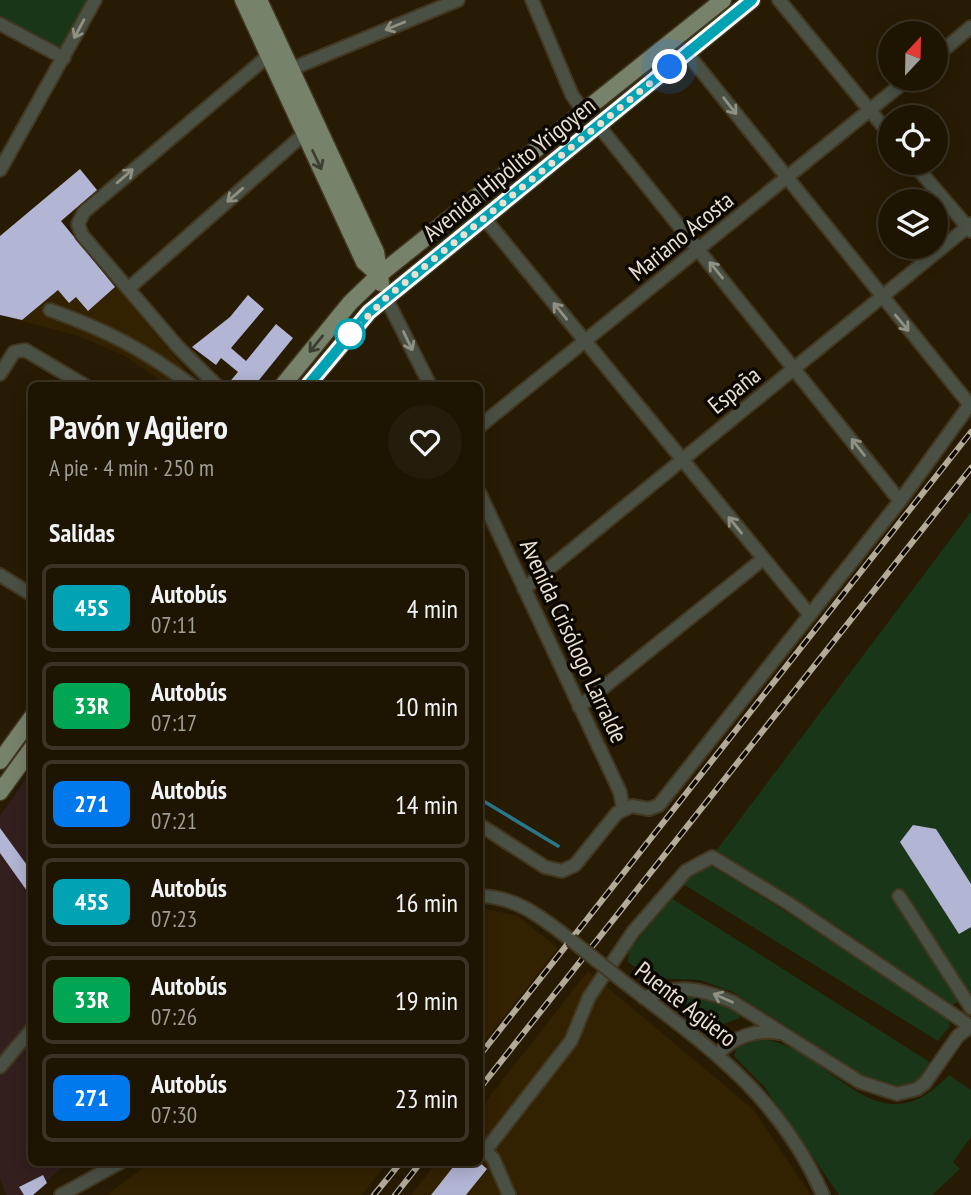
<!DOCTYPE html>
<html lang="es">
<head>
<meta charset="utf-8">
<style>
	:root { --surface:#1d1402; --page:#251d0c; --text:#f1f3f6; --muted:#a09e99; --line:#3b3324 }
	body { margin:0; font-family:"PT Sans Narrow",sans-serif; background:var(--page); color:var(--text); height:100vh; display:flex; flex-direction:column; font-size:26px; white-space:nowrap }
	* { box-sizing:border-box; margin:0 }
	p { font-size:23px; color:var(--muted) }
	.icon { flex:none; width:38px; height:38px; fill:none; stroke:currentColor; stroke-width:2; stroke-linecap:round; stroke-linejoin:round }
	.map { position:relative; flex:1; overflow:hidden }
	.details { position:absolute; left:28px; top:382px; width:455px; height:784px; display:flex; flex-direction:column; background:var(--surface); border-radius:10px; box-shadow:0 4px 18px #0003,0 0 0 2px var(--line) }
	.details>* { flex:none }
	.badge { padding:0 14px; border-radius:10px; font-size:24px; line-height:46px }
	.needle { width:46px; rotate:22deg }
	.controls { position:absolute; left:878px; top:21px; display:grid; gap:14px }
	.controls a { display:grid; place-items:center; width:70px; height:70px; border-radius:50%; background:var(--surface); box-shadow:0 4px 18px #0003,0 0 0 2px var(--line); font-size:35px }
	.you { position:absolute; width:35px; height:35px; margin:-18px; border:5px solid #fff; border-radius:50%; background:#1a73e8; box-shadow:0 0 0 10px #1a73e833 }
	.map>.badge { position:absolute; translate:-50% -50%; box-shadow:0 0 0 4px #fff }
	h2 { padding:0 21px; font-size:26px; line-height:63px }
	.round { display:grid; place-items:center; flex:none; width:74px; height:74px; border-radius:37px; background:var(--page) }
	.head { display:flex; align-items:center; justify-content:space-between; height:119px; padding:0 21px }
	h1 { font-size:33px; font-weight:800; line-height:52px }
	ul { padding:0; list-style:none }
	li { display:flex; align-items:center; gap:21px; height:88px; margin:0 14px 10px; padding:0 7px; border:4px solid var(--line); border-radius:10px }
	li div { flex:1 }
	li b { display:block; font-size:26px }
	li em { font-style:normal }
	li .badge { min-width:77px; font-weight:700; text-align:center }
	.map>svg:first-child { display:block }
</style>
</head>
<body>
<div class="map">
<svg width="971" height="1195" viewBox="0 0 971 1195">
	<rect width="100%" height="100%" fill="#271b03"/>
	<path fill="#321f1e" d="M31 771 32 1162H68L31 1195H6L0 1179V816Z"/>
	<g fill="#332202">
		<path d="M80 169 98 191 62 222 198 385H167L125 356 79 336 0 315V236Z"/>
		<path d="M480 908 518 916 558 948 480 1047Z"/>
		<path d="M588 971 754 1110 811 1195H411L437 1162H480V1109Z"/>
		<path d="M152 1162H388L362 1195H106Z"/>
	</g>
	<g fill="#1a3618">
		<path d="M0 0H95L64 58 0 24Z"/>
		<path d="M971 512V996L952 1005 831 922 716 851Z"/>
		<path d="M712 866 794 917 948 1019 950 1026 938 1041 683 884 691 874Z"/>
		<path d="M671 898 928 1061 931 1066C916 1086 898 1091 874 1082L733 992 700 980 651 978 628 962 629 951Z"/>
		<path d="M677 995 707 997 739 1013 740 1018 706 1030 669 1003 670 998Z"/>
		<path d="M762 1039C833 1048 875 1154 949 1075L971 1090V1137L953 1162 960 1169 932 1195H839L765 1088 734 1056 737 1047Z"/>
	</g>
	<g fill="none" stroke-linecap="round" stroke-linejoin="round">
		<path stroke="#28778b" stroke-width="3.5" d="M480 799 558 846"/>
	</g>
	<g fill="#b2b5d3">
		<path d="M80 169 97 190 61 221 115 287 88 311 76 297 69 303 58 290 22 320 0 315V236Z"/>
		<path d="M248 295 264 309 231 348 246 361 276 324 293 338 255 385H227L238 372 221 358 216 365 192 347 230 317Z"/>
		<path d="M913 825 936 829 971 884V927L959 934 900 842Z"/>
		<path d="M0 828 32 872V898L0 853Z"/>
		<path d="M457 1162H479L487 1169 466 1195H431Z"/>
		<path d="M43 1175 47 1183 33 1195H24L19 1187Z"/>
	</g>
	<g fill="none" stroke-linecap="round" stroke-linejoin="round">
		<defs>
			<g id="minor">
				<path d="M532 0 572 95 584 112"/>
				<path d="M779 0 891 136"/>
				<path d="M0 24 64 58"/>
				<path d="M687 53 970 405"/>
				<path d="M936 56 971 27"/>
				<path d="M284 72 458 0"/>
				<path d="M598 125 900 501"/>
				<path d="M913 163 971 231"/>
				<path d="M0 170 95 0"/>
				<path d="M485 219 810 615"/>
				<path d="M129 288 304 134"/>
				<path d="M386 298 430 385"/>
				<path d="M50 310C106 330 143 349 191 385"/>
				<path d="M0 374 14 352 25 350 84 385"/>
				<path d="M216 385 178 347 82 235 78 224 84 212 274 51"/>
				<path d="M480 426 908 79"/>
				<path d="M480 494 620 792 623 808"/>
				<path d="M0 575 32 595"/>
				<path d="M524 589 971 224"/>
				<path d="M579 707 763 559"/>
				<path d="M480 825 545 867 562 871 575 865 617 813 632 806 649 809 659 805 900 501 971 403"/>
				<path d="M480 896C518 897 542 918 571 940"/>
				<path d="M899 896 971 1008"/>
				<path d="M625 983C709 1047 779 1095 823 1195"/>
				<path d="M644 998C678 984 700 988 733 1002L860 1082 897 1094 917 1089 925 1083 958 1036 971 1026"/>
				<path d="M717 1055C733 1037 756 1029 780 1033"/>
				<path d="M0 1067 32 1029"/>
				<path d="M61 1195 121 1162"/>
				<path d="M509 1195 493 1158 485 1151 571 1041 589 997 633 932 686 871 712 857 788 903 970 1026"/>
			</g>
			<g id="major">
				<path d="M243 0 364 262 379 275"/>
				<path d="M259 0 376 252 381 283"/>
				<path d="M283 385 350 303 379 275 723 0"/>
				<path d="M308 385 369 312 752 0"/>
				<path d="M0 761 32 717"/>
				<path d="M0 792 32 748"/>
			</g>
		</defs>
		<use href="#minor" stroke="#423720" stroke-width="16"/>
		<use href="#major" stroke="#423720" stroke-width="19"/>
		<use href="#minor" stroke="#4a5044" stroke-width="12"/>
		<use href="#major" stroke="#77826b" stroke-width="16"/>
		<defs>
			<g id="rail">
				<path d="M480 1055 971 432"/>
				<path d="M480 1088 971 468"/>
				<path d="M374 1195 401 1162"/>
				<path d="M395 1195 421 1162"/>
			</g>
		</defs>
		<use href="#rail" stroke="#b3aa98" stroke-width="6"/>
		<use href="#rail" stroke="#0c0701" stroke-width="3.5" stroke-dasharray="10" stroke-linecap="butt"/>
		<defs>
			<path id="minor-bridge" d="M571 940 625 983"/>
		</defs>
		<use href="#minor-bridge" stroke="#423720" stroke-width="16" stroke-linecap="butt"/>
		<use href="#minor-bridge" stroke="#4a5044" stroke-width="12"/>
	</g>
	<defs><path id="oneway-shaft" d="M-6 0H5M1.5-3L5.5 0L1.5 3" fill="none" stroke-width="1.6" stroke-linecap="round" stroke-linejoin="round" transform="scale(1.75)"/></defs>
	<g stroke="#919183">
		<use href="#oneway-shaft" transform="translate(395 26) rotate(158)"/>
		<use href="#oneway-shaft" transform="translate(79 29) rotate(118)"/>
		<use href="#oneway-shaft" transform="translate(730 106) rotate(52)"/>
		<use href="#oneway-shaft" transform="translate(125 176) rotate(-41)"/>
		<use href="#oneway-shaft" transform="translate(235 195) rotate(139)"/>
		<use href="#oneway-shaft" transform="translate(716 270) rotate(-129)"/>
		<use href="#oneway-shaft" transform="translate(560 311) rotate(-129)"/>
		<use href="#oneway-shaft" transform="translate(902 323) rotate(50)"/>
		<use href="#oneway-shaft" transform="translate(408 341) rotate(64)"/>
		<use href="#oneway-shaft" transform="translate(858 447) rotate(-128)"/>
		<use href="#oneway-shaft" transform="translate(735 525) rotate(-129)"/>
		<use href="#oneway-shaft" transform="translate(723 998) rotate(-156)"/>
	</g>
	<g stroke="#3c3e31">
		<use href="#oneway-shaft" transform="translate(317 160) rotate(65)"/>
		<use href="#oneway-shaft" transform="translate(316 344) rotate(129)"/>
	</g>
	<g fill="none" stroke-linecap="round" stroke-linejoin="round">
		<defs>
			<path id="line" d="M308 385 369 312 752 0"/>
		</defs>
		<use href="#line" stroke="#fff" stroke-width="16"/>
		<use href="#line" stroke="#00a3b4" stroke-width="10"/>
		<path stroke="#e8e0d1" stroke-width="7" stroke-dasharray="0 12.6" d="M350 334 386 298 670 67"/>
	</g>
	<circle fill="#fff" stroke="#00a3b4" stroke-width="3.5" cx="350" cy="334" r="14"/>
	<g text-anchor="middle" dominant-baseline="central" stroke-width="7" stroke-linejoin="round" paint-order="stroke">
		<g font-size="24" fill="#e8e0d1" stroke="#0c0701">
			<text transform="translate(509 169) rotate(-39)">Avenida Hipólito Yrigoyen</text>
			<text transform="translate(681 236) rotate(-39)">Mariano Acosta</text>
			<text transform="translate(734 390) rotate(-39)">España</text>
			<text transform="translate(574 641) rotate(65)">Avenida Crisólogo Larralde</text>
			<text transform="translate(686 1004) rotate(38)">Puente Agüero</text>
		</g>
	</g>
</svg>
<div class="controls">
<a><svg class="needle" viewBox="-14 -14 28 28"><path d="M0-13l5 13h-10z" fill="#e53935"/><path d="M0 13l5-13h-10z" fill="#a09e99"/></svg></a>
<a><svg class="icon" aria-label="locate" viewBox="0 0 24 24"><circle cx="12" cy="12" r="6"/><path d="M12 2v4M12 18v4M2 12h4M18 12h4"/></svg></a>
<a><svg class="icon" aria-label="layers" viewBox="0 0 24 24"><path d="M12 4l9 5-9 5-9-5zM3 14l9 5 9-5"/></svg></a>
</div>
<div class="you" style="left:670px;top:67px"></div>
<section class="details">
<div class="head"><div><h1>Pavón y Agüero</h1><p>A pie · 4 min · 250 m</p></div><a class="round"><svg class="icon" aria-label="heart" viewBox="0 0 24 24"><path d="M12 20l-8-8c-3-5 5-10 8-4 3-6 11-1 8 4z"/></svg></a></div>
<h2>Salidas</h2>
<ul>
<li><span class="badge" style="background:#00a3b4;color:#fff">45S</span><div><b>Autobús</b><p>07:11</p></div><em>4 min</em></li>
<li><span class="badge" style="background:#00a651;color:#fff">33R</span><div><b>Autobús</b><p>07:17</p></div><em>10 min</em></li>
<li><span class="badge" style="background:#0079ef;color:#fff">271</span><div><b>Autobús</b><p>07:21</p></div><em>14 min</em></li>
<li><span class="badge" style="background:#00a3b4;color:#fff">45S</span><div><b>Autobús</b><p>07:23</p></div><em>16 min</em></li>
<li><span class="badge" style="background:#00a651;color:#fff">33R</span><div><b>Autobús</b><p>07:26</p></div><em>19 min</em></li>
<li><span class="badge" style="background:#0079ef;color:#fff">271</span><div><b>Autobús</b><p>07:30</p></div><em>23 min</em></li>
</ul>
</section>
</div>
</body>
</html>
